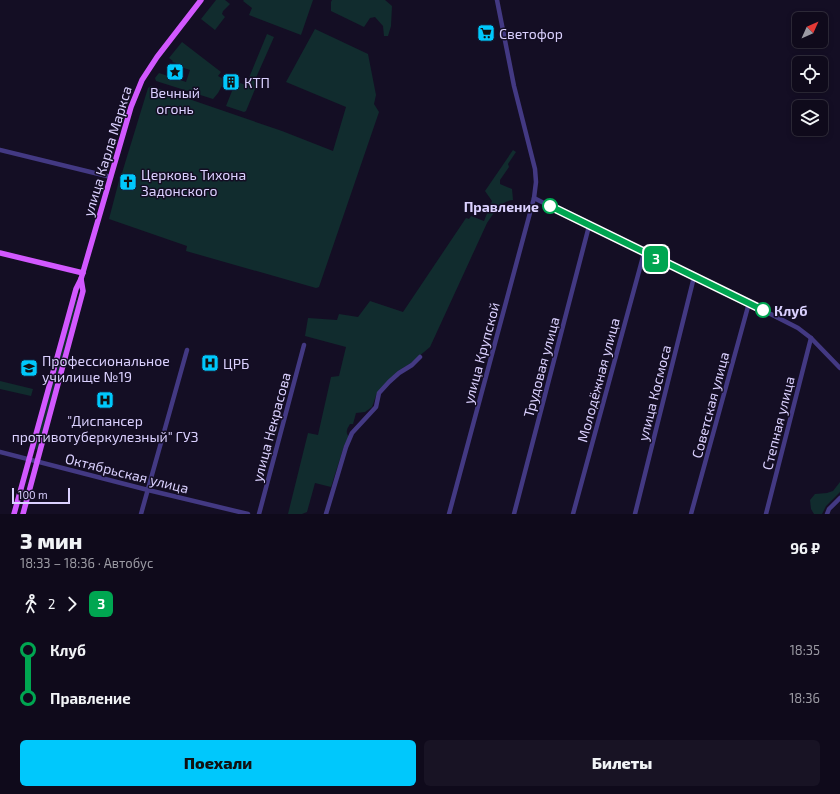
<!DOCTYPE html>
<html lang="ru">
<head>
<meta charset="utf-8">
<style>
	:root { --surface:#0f0a1b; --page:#181324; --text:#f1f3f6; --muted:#9b9aa3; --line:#2f2b3a; --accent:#00c8fc }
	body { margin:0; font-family:"Exo 2",sans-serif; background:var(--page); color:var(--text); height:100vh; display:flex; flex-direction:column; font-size:15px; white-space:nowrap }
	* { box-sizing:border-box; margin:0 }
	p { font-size:13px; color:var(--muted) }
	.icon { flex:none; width:22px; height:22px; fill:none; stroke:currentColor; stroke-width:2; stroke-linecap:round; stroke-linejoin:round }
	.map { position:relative; height:514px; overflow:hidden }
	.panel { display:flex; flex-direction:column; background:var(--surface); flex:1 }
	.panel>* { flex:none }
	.badge { padding:0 8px; border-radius:6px; font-size:14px; line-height:26px }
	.needle { width:26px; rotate:45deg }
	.buttons { position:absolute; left:792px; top:12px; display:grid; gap:8px }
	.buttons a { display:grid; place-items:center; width:36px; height:36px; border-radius:6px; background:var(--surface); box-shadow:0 2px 6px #0003,0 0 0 1px var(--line); font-size:20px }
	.scale { position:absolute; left:12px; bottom:10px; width:58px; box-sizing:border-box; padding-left:4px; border:2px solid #dbd1ff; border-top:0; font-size:11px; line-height:14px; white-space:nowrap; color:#dbd1ff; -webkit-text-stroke:3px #140e24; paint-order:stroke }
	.map>.badge { position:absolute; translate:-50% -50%; box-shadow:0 0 0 2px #fff }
	.legs { display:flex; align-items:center; gap:6px; height:44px; padding:0 20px; font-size:13px }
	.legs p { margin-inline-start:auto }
	.summary { display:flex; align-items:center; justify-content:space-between; height:68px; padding:0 20px }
	h1 { font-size:22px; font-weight:800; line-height:30px }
	.cta { display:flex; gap:8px; margin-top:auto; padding:8px 20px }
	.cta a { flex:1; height:46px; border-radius:6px; background:var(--accent); color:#111; font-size:16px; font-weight:800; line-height:46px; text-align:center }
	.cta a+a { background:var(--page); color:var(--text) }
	ul { padding:0 20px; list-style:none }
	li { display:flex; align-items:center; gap:14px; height:48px; font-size:15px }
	li i { display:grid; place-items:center; width:6px; height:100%; margin:0 5px; background:currentColor }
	li i::after { content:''; width:10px; height:10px; margin:-5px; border:3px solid; border-radius:50%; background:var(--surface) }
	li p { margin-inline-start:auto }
	li:first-child i { background:linear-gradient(#0000 50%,currentColor 0) }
	li:last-child i { background:linear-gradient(currentColor 50%,#0000 0) }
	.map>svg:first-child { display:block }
</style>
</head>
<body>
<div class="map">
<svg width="840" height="514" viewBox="0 0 840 514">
	<rect width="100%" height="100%" fill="#140e24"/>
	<g fill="#112c2e">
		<path d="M216 0H225L230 4 223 11 222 14 225 17 215 30 201 19Z"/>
		<path d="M244 0H313L301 35 249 15 252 8 243 1Z"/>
		<path d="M332 0H385L392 6 391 26 388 36H384L383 26 375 17 370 18 364 27 331 11V2Z"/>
		<path d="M315 29 368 54 376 95 374 104 379 112 319 287 316 288 186 251 187 246 109 219 121 173H122L148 88 151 86 282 131 333 151 346 107 286 82Z"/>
		<path d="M267 34 274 37 255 80 258 82 246 111 244 112 226 106 234 86 238 88 240 83 246 85Z"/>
		<path d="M182 42 221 72 218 76 225 80 218 93 213 99 156 81 155 78 159 73 186 82 190 70 175 65 176 63 172 62 173 61 169 58Z"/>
		<path d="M513 150 516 152 508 164 509 167 500 180V184L512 189 513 200C500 201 494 213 487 223L430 347 411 363 398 371 377 393 372 407 365 412 356 413 353 424H350C347 429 345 432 349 437L344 446 331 487 315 483 307 512 302 514H288L308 433 318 435 331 377 339 376 346 347 305 336 308 318 337 320 339 314 358 317 370 301 403 312 466 218 469 219 471 216 484 221 492 201 485 191Z"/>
		<path d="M75 300H78L38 450 34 448Z"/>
		<path d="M0 381 33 389 31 396 0 389Z"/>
		<path d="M840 482V492L826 506 822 514H814L811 509 810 500 815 494 827 493 833 491Z"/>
	</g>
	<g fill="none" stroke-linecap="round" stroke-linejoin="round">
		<g stroke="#433983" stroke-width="4.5">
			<path d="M0 150 111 177"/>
			<path d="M534 198 589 226 749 303 798 328 811 338 840 368"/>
			<path d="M0 452 148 490 248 514"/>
			<path d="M141 514 187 350"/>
			<path d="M259 514 304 345"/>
			<path d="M326 514 346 447 352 433 376 407 379 393 389 382 399 373 412 365 420 357"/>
			<path d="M449 514 534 198 536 182 535 169 514 86 497 0"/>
			<path d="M514 514 589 226"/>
			<path d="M573 514 644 253"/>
			<path d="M635 514 694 277"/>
			<path d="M691 514 749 303"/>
			<path d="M766 514 811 338"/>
			<path d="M827 514 829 509 840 498"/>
		</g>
		<g stroke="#d258ff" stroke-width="5.5">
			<path d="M0 253 83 273"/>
			<path d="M14 514 76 289 81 279 131 107 142 80 157 57 201 0"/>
			<path d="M23 514 83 291 81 279"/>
		</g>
	</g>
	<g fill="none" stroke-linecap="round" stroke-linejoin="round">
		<defs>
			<path id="line-1" d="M550 206 763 310"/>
		</defs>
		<use href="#line-1" stroke="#fff" stroke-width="9"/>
		<use href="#line-1" stroke="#00a651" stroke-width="6"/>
	</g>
	<defs>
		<symbol id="supermarket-square" viewBox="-11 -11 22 22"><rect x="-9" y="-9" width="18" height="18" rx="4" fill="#00c8fc" stroke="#140e24"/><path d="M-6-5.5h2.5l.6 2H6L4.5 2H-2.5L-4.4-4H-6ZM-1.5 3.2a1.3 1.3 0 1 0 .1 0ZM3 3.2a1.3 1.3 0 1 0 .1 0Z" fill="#111"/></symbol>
		<symbol id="sight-square" viewBox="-11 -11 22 22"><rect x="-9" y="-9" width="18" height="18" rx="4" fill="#00c8fc" stroke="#140e24"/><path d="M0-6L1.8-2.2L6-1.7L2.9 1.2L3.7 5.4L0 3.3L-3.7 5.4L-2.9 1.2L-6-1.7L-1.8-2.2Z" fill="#111"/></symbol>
		<symbol id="building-square" viewBox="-11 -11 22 22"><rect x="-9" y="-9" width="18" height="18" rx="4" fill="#00c8fc" stroke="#140e24"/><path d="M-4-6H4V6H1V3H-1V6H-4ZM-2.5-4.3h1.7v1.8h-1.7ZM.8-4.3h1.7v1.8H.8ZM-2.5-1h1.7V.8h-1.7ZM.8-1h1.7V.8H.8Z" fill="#111"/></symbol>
		<symbol id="church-square" viewBox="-11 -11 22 22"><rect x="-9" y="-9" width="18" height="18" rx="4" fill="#00c8fc" stroke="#140e24"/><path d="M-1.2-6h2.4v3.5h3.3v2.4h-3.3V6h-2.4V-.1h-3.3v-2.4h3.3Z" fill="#111"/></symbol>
		<symbol id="hospital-square" viewBox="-11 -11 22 22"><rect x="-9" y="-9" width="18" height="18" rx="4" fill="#00c8fc" stroke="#140e24"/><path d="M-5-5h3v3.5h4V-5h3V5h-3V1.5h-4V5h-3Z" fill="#111"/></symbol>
		<symbol id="university-square" viewBox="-11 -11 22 22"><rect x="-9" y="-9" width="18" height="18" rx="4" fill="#00c8fc" stroke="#140e24"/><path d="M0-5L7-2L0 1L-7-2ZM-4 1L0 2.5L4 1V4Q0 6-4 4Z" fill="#111"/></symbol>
	</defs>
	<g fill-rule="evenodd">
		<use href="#supermarket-square" x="476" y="23" width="20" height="20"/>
		<use href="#sight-square" x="165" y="62" width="20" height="20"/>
		<use href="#building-square" x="221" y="72" width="20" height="20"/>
		<use href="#church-square" x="118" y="172" width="20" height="20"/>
		<use href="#hospital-square" x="200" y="353" width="20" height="20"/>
		<use href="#university-square" x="19" y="358" width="20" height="20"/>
		<use href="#hospital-square" x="95" y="390" width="20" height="20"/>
	</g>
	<g fill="#fff" stroke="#00a651" stroke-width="2">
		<circle cx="550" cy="206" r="7"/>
		<circle cx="763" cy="310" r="7"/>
	</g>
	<g text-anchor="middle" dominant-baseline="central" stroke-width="3" stroke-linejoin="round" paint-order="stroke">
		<g font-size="14" fill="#dbd1ff" stroke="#140e24" text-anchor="start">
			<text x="499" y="33">Светофор</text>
			<text x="244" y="82">КТП</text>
			<text x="175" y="92" text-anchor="middle">Вечный<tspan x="175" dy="16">огонь</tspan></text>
			<text x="141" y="174">Церковь Тихона<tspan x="141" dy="16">Задонского</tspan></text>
			<text x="42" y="360">Профессиональное<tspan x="42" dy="16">училище №19</tspan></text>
			<text x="223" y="363">ЦРБ</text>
			<text x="105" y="420" text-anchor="middle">"Диспансер<tspan x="105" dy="16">противотуберкулезный" ГУЗ</tspan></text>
		</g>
		<g font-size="14" fill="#dbd1ff" stroke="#140e24">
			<text transform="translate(107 151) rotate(-73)">улица Карла Маркса</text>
			<text transform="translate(481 353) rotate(-75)">улица Крупской</text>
			<text transform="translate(541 367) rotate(-75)">Трудовая улица</text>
			<text transform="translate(598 380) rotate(-75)">Молодёжная улица</text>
			<text transform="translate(654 393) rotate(-76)">улица Космоса</text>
			<text transform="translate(710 405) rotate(-75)">Советская улица</text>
			<text transform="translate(778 423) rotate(-76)">Степная улица</text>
			<text transform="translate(271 427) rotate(-75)">улица Некрасова</text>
			<text transform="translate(127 473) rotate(14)">Октябрьская улица</text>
		</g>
		<g font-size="14" font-weight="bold" fill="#dbd1ff" stroke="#140e24" text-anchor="end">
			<text x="539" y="206">Правление</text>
			<text x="774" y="310" text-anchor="start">Клуб</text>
		</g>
	</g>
</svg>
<div class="buttons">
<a><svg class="needle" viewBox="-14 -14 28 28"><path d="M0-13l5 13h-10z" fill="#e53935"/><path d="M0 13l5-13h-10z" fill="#9b9aa3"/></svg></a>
<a><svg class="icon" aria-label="locate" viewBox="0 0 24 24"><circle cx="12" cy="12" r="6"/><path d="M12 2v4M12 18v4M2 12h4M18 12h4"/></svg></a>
<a><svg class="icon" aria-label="layers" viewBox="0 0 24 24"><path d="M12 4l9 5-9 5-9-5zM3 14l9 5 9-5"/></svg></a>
</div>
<div class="scale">100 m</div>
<b class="badge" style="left:656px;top:259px;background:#00a651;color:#fff">3</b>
</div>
<section class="panel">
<div class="summary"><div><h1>3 мин</h1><p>18:33 – 18:36 · Автобус</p></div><b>96 ₽</b></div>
<div class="legs"><svg class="icon" aria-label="walk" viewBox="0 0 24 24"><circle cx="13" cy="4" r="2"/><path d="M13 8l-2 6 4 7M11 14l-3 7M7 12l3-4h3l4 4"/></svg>2<svg class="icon" aria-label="forward" viewBox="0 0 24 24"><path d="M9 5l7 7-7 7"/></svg><b class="badge" style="background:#00a651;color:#fff">3</b></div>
<ul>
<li><i style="color:#00a651"></i><b>Клуб</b><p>18:35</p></li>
<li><i style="color:#00a651"></i><b>Правление</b><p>18:36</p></li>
</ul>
<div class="cta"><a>Поехали</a><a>Билеты</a></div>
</section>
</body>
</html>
